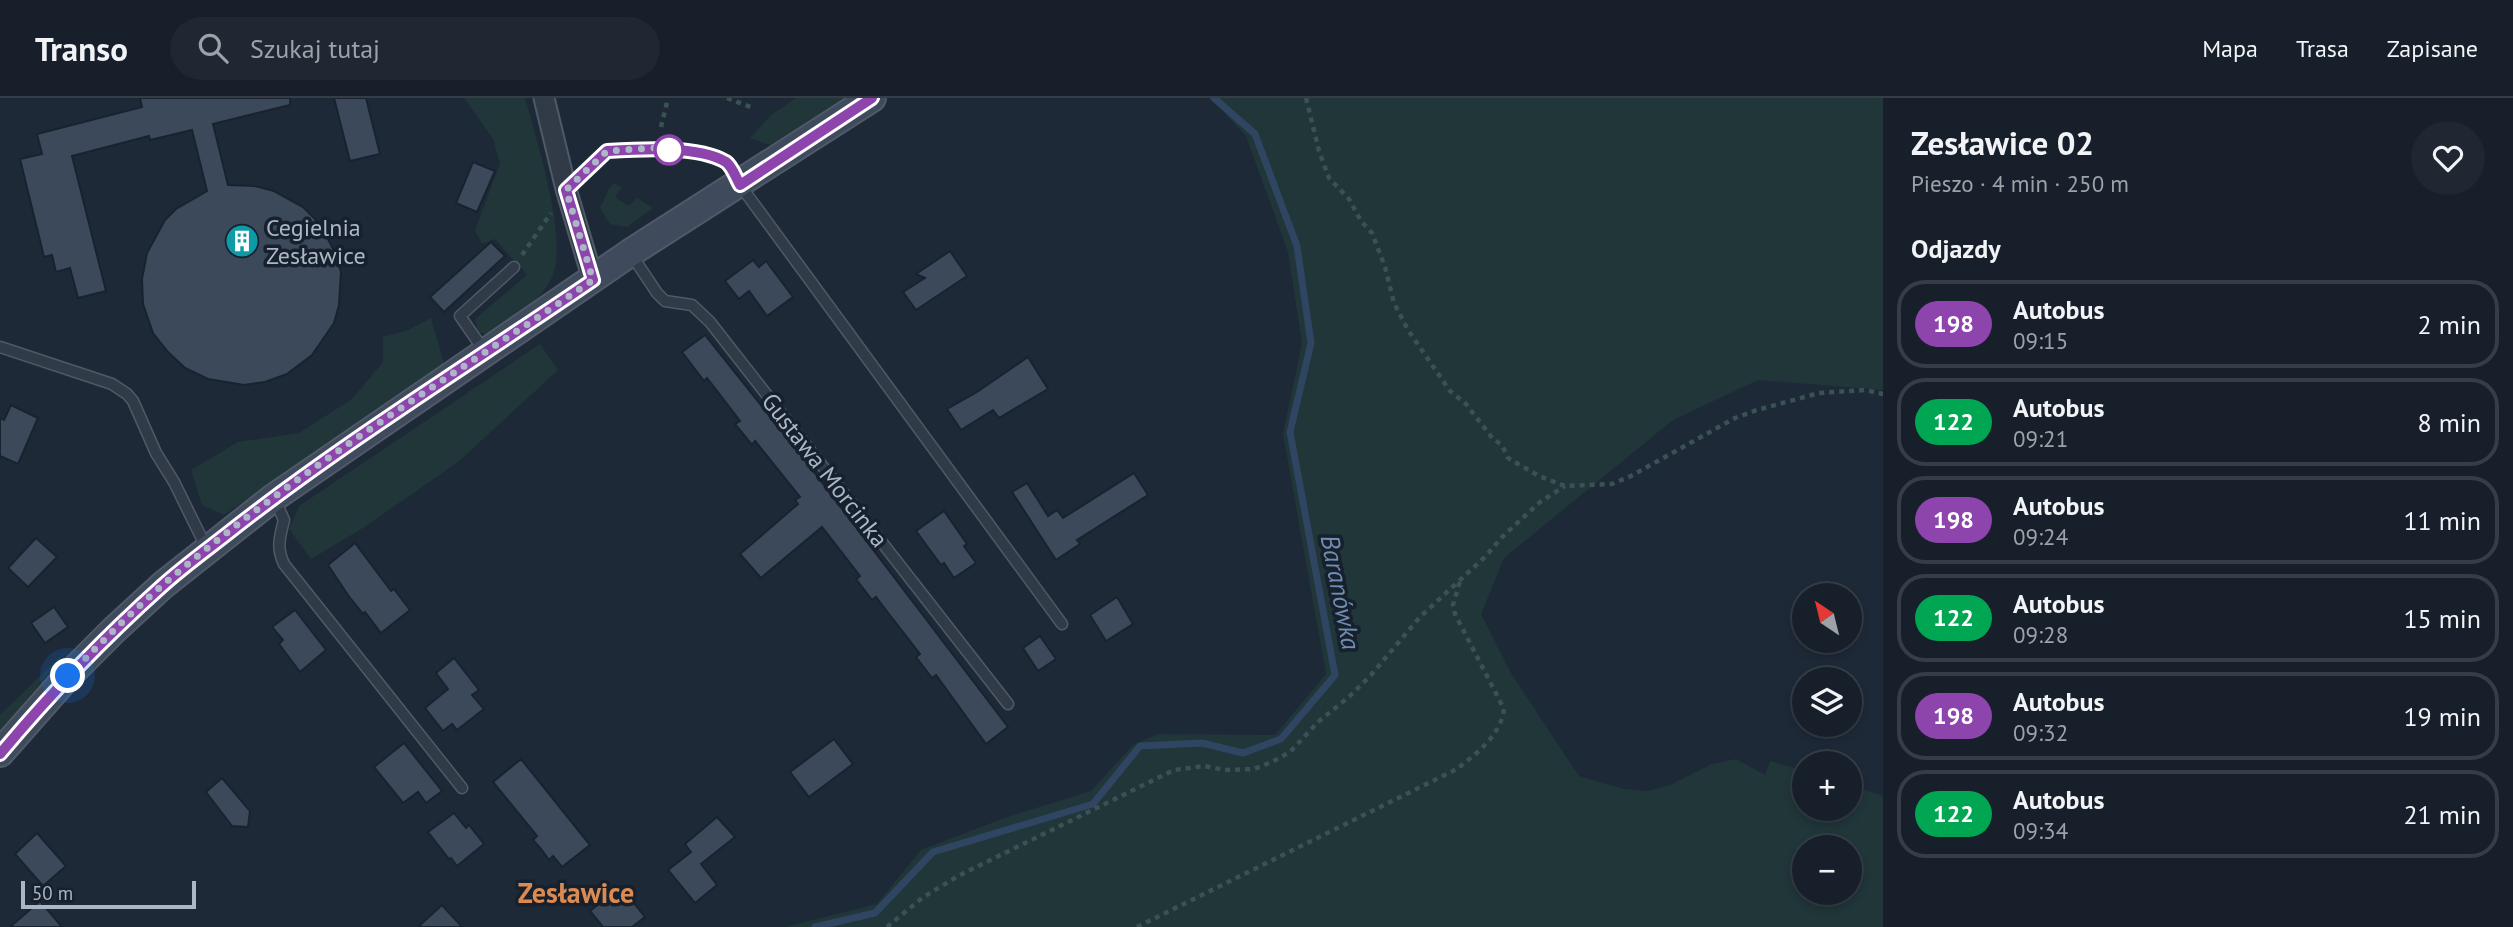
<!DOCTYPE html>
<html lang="pl">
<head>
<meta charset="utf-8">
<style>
	:root { --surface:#161f2a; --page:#1f2732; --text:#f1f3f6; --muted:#9ea2a8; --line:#353d47 }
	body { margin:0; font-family:"PT Sans",sans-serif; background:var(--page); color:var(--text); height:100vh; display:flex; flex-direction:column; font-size:26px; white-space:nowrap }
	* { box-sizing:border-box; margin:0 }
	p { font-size:23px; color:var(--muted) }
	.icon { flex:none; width:38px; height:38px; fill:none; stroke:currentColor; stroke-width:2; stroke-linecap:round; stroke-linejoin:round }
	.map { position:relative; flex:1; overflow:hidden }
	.panel { display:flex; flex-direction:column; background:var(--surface); width:630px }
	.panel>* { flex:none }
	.badge { padding:0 14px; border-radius:23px; font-size:24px; line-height:46px }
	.needle { width:46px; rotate:325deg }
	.buttons { position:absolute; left:1792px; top:485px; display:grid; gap:14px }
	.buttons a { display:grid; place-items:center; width:70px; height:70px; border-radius:50%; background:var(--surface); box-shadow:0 4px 10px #0003,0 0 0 2px var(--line); font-size:35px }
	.scale { position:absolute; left:21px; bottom:18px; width:175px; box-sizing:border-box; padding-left:7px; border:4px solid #abb6c6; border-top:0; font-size:19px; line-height:24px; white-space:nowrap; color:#abb6c6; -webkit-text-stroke:5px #17202d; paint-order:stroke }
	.you { position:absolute; width:35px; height:35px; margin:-18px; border:5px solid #fff; border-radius:50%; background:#1a73e8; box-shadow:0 0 0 10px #1a73e833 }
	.map>.badge { position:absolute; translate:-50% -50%; box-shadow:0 0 0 4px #fff }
	h2 { padding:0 28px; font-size:26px; line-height:63px }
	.round { display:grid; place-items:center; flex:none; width:74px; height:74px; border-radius:37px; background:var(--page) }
	.headline { display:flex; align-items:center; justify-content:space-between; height:119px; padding:0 28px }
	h1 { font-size:33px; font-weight:800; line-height:52px }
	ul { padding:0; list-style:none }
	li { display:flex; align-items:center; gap:21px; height:88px; margin:0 14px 10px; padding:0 14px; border:4px solid var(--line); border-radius:28px }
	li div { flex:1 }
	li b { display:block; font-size:26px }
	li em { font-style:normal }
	li .badge { min-width:77px; font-weight:700; text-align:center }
	header { display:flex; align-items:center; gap:42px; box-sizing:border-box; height:98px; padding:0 35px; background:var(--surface); border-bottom:2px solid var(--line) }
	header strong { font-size:33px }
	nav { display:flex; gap:38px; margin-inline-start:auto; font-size:24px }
	.search { width:490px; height:63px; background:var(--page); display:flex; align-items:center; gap:18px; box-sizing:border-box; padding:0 24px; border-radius:38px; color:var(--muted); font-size:26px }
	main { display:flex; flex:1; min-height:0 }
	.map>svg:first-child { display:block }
</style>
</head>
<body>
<header>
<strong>Transo</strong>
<div class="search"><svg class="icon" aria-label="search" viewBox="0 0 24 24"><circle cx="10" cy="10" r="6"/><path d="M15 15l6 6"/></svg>Szukaj tutaj</div>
<nav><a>Mapa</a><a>Trasa</a><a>Zapisane</a></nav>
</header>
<main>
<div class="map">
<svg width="1883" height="829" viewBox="0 0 1883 829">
	<rect width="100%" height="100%" fill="#1e2938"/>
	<g fill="#203639" fill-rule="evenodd">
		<path d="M464 0H525C536 39 569 143 552 179 540 206 512 220 489 237L478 234 475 221 527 177 495 141 482 146 475 132 500 65 493 41Z"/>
		<path d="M796 0H852L776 49 750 40 771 17Z"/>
		<path d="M1219 0H1883V292L1758 282 1673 322 1504 460 1481 516 1512 577 1579 678 1624 691 1647 693 1670 687 1712 666 1736 661 1765 677 1770 663 1804 673V710H1850V687L1883 698V829H785L877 806 921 752 1007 719 1091 693 1133 647 1158 636 1275 637 1326 576 1283 336 1302 245 1288 154 1246 38 1214 4ZM1804 749H1850V794H1804Z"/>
		<path d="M614 85 622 90 615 99 629 108 637 100 653 110 627 129 610 126 600 110 609 91Z"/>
		<path d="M431 220 444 265 224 417 202 407 191 372 238 344 299 335 352 301 383 264V239L408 232Z"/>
		<path d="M540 246 558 272 458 364 363 430 311 461 289 431 299 408Z"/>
		<path d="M68 551 0 635V617Z"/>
	</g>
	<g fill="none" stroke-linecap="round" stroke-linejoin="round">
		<path stroke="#2f4561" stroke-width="7" d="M815 829 875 815 933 754 1093 706 1140 648 1202 645 1243 655 1281 641 1335 577 1290 334 1311 245 1297 148 1255 36 1214 0"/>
	</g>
	<g fill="#3b495b" stroke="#19222f" stroke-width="2">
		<path d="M140 0H290V7L213 26 228 87 255 88 274 93 303 109 321 127 336 157 341 174 339 207 334 225 312 257 287 276 265 284 244 287 208 281 185 270 168 254 153 235 143 206 142 181 147 155 165 122 176 111 207 93 192 32 150 42 149 38 72 58 106 193 78 200 70 170 56 174 52 157 44 159 20 61 42 56 37 36 142 9Z"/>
		<path d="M334 0H366L380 56 350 63Z"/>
		<path d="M473 64 495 73 477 114 456 105Z"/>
		<path d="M491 144 505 158 444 214 430 199Z"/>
		<path d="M950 153 967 178 916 212 903 194 925 180 916 176Z"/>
		<path d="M753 162 759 169 766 163 793 199 767 218 749 193 739 201 725 183Z"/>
		<path d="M705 237 808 366 1008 629 986 646 936 577 932 580 916 559 920 556 889 516 876 499 872 502 856 481 860 478 822 429 761 480 740 456 798 406 795 402 800 399 755 343 752 347 735 326 740 323 707 280 704 283 682 254Z"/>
		<path d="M1028 259 1048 291 999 320 993 312 961 332 947 311 977 294Z"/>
		<path d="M11 307 38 320 18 366 0 358V320L4 322Z"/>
		<path d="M1134 375 1148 397 1077 442 1080 446 1056 462 1012 394 1027 385 1048 418 1057 412 1063 420Z"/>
		<path d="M944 413 967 446 964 448 976 465 954 480 944 465 941 467 916 433Z"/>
		<path d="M36 440 57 459 28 489 8 470Z"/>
		<path d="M355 445 391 493 394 491 410 512 381 535 365 514 363 516 350 500 328 467Z"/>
		<path d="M1117 499 1133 526 1106 543 1090 517Z"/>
		<path d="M54 509 68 529 45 545 31 525Z"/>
		<path d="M295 512 326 552 300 574 279 546 283 542 272 529Z"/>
		<path d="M1040 538 1056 561 1038 573 1023 550Z"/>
		<path d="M454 560 479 592 472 597 484 611 457 632 452 626 443 633 425 610 448 591 436 575Z"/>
		<path d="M834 641 853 666 809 699 790 674Z"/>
		<path d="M404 645 442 693 426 705 418 694 403 705 374 669Z"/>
		<path d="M521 661 590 747 562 769 553 758 549 762 541 751 533 742 537 738 493 684Z"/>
		<path d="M222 680 250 713 248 729 232 728 206 694Z"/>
		<path d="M454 715 466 730 469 727 484 746 457 768 451 760 449 761 428 734Z"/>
		<path d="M717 719 735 739 701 766 717 787 695 805 668 772 691 754 685 746Z"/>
		<path d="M37 735 66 768 43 788 15 756Z"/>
		<path d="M625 794 645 819 632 829H603L590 813 610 797 614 803Z"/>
		<path d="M40 803 62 829H10Z"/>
		<path d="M442 807 462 829H418Z"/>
	</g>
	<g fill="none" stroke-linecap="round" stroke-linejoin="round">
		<defs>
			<g id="lane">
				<path d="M567 91 607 53C648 50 690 48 728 65L740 87 1062 526"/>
				<path d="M631 156 657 195 665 203 692 207 710 224 1008 606"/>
				<path d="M0 249 112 286 127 296 133 303 156 355 174 384 207 451"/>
				<path d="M485 254 460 218 514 169"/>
				<path d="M274 400 284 422C280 438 276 450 284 466L462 690"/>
			</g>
			<path id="street" d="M544 0 566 91 593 182"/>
			<path id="secondary" d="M0 655 68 578 114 532 163 487 273 400 630 155 872 0"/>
		</defs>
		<use href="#lane" stroke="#4f5967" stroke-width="13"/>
		<use href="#street" stroke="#4f5967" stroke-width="23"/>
		<use href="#secondary" stroke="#4f5967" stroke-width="30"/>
		<g stroke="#3a5254" stroke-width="4.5" stroke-dasharray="5 5" stroke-linecap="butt">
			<path d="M727 0 753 10"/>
			<path d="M1306 0 1319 53 1329 80 1349 101 1361 123 1372 135 1385 169 1394 205 1408 232 1450 293 1466 306 1493 341 1502 347 1508 360 1539 378 1565 388 1612 386 1631 378 1735 320 1757 312 1819 295 1865 292 1883 296"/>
			<path d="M661 29 668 0"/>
			<path d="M522 157 551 115"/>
			<path d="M887 829 922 800 958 778 1174 672 1204 668 1225 672 1254 671 1272 664 1290 654 1318 624 1350 598 1371 577 1420 519 1485 459 1502 439 1540 404 1565 388"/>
			<path d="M1137 829 1457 671C1477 655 1501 637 1504 611L1455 516 1453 507 1460 483"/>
		</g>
		<use href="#lane" stroke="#313b48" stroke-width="10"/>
		<use href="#street" stroke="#313b48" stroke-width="19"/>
		<use href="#secondary" stroke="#3f4a5c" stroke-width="26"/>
	</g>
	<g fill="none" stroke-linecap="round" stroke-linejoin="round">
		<defs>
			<path id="line" d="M0 656C50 596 104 540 162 488 184 468 208 451 232 432 347 342 472 265 593 182L566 92 607 53C638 51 699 47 726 64 732 68 736 80 740 87L872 0"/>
		</defs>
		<use href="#line" stroke="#fff" stroke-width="16"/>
		<use href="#line" stroke="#8e44ad" stroke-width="10"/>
		<path stroke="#abb6c6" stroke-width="7" stroke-dasharray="0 12.6" d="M68 578C99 547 130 515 164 486 297 372 448 281 593 182L566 92 607 53 654 50 672 52H669"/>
	</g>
	<defs>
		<symbol id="building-disc" viewBox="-11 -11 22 22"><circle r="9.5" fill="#0f9aa8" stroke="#17202d"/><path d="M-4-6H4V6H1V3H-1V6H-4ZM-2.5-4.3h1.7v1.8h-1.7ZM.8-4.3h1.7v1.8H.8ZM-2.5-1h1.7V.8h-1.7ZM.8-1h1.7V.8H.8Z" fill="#fff"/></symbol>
	</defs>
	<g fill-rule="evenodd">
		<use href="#building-disc" x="223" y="124" width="38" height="38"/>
	</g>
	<circle fill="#fff" stroke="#8e44ad" stroke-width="3.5" cx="669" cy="52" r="14"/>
	<g text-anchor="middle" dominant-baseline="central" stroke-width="7" stroke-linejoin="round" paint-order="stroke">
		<g font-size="24" fill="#abb6c6" stroke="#17202d" text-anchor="start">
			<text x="266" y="129">Cegielnia<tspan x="266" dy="28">Zesławice</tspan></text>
		</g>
		<g font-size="24" fill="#abb6c6" stroke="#17202d">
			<text transform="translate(825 372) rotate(52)">Gustawa Morcinka</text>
		</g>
		<g font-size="26" font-style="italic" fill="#718db1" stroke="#17202d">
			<text transform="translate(1341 494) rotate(79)">Baranówka</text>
		</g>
		<g font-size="28" font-weight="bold" fill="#db8b51" stroke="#17202d">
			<text x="576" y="794">Zesławice</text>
		</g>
	</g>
</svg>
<div class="buttons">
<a><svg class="needle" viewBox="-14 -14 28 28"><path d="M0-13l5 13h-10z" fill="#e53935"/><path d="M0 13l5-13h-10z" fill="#9ea2a8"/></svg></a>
<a><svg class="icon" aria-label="layers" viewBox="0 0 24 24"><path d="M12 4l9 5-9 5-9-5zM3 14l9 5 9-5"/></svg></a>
<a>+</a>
<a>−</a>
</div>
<div class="scale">50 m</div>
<div class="you" style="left:68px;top:578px"></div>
</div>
<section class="panel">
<div class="headline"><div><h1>Zesławice 02</h1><p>Pieszo · 4 min · 250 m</p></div><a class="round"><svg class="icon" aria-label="heart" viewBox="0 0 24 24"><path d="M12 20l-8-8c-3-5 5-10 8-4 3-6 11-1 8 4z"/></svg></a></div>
<h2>Odjazdy</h2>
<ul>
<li><span class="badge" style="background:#8e44ad;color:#fff">198</span><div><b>Autobus</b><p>09:15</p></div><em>2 min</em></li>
<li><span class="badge" style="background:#00a651;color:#fff">122</span><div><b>Autobus</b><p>09:21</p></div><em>8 min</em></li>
<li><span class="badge" style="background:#8e44ad;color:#fff">198</span><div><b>Autobus</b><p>09:24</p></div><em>11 min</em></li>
<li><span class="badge" style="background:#00a651;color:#fff">122</span><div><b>Autobus</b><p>09:28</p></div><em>15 min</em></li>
<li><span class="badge" style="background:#8e44ad;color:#fff">198</span><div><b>Autobus</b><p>09:32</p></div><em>19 min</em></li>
<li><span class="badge" style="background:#00a651;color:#fff">122</span><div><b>Autobus</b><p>09:34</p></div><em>21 min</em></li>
</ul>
</section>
</main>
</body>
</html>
